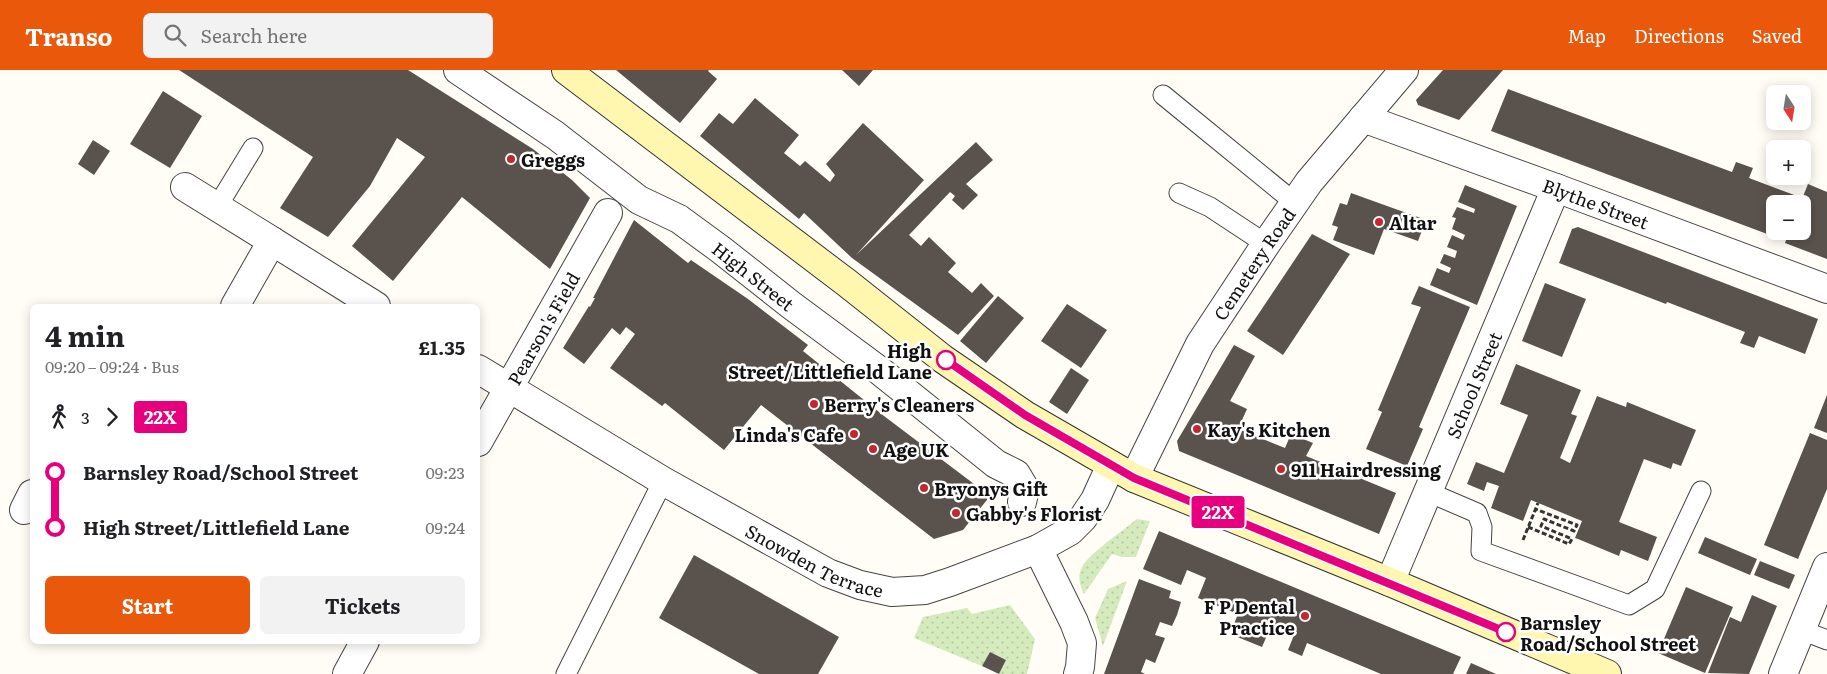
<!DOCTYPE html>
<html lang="en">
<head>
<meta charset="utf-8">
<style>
	:root { --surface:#fff; --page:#f2f2f2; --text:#202124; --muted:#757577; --accent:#ea580c }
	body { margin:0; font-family:Literata,serif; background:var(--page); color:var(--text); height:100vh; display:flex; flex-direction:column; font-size:19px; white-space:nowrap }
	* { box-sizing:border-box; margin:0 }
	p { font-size:16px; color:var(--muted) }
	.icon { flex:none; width:28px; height:28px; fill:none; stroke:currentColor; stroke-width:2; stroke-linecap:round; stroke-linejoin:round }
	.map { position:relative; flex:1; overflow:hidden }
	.panel { position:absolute; left:30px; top:234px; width:450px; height:340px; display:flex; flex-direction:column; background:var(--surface); border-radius:8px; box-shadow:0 2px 12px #0003 }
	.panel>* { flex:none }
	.badge { padding:0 10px; border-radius:4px; font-size:18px; line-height:32px }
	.needle { width:32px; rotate:168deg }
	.buttons { position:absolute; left:1766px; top:15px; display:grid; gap:10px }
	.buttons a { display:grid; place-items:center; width:45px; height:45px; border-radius:8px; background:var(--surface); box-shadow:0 2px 12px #0003; font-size:25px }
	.map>.badge { position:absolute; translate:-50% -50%; box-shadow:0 0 0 2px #fff }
	.legs { display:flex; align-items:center; gap:8px; height:55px; padding:0 15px; font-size:16px }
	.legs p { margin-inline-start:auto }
	.head { display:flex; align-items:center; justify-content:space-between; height:85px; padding:0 15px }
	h1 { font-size:28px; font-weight:700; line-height:38px }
	.action { display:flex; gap:10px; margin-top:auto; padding:10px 15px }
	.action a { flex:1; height:58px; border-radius:8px; background:var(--accent); color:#fff; font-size:20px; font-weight:700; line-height:58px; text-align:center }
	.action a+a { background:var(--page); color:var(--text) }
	ul { padding:0 15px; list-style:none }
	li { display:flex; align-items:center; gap:18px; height:55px; font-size:19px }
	li i { display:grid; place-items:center; width:8px; height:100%; margin:0 6px; background:currentColor }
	li i::after { content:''; width:12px; height:12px; margin:-6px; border:4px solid; border-radius:50%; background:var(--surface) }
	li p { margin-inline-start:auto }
	li:first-child i { background:linear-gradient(#0000 50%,currentColor 0) }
	li:last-child i { background:linear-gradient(currentColor 50%,#0000 0) }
	header { display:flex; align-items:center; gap:30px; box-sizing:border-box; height:70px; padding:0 25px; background:var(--accent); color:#fff }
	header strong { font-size:24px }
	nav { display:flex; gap:28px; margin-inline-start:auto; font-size:18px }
	.search { width:350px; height:45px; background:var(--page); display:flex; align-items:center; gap:12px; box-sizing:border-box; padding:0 18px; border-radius:8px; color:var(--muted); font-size:19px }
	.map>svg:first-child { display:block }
</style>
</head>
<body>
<header>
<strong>Transo</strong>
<div class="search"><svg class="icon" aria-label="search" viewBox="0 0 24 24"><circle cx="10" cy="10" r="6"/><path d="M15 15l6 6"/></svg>Search here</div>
<nav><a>Map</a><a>Directions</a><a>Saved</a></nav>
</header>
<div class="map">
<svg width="1827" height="604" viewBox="0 0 1827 604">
	<defs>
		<pattern id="green-dots" width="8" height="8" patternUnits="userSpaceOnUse" patternTransform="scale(1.25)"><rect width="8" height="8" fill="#d5ebbd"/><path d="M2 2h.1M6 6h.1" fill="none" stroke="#b6c8a1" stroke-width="1.8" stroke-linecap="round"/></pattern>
	</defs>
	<rect width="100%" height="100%" fill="#fffdf5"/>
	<g fill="url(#green-dots)">
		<path d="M1137 449 1150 451 1136 487H1122L1112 484 1084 524C1071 499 1088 488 1106 473 1116 465 1127 457 1137 449Z"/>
		<path d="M1127 511 1103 576 1095 548 1108 519Z"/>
		<path d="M1010 535 1035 569 1027 604H999L1006 590 990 582 982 596 914 568 923 547 967 538 972 544Z"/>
	</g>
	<g fill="#5a524d">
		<path d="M179 0H408L533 79 572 110 590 128 550 199 462 127 393 211 352 176 425 87 397 68 370 116 328 167 280 138 313 87Z"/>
		<path d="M616 0H709L708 1 717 9 680 53Z"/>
		<path d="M842 0H873L859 16Z"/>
		<path d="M1443 0H1503L1459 50 1418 35 1416 30Z"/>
		<path d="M1508 19 1732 102 1736 92 1753 98 1749 108 1797 126 1794 134H1775V161H1784L1781 169 1491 61Z"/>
		<path d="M163 21 202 46 170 98 130 74Z"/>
		<path d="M755 28 799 65 784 83 800 96 805 91 830 112 835 105 826 94 863 53 924 110 856 185 976 72 993 90 966 114 978 125 963 140 952 130 955 126 950 122 909 165 921 176 929 167 956 193 948 202 972 223 981 213 994 226 958 265 852 188 804 143 799 149 700 66 719 43 733 54Z"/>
		<path d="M93 70 110 81 94 105 78 94Z"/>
		<path d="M1808 114 1827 122V189L1785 173 1789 161H1802V134H1800Z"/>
		<path d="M1465 115 1517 136 1477 235 1430 215 1437 198 1449 203 1451 198 1440 193 1444 184 1455 188 1457 181 1447 177 1452 165 1463 170 1465 165 1452 159 1456 148 1452 147 1457 137 1474 143 1475 139 1458 132Z"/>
		<path d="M1351 123 1426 150 1418 171 1384 159 1374 185 1333 170 1338 157 1332 155 1340 133 1347 135Z"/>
		<path d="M634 150 688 193 691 190 748 229 808 275 803 281 884 346 990 426 963 460 934 469 761 335 724 380 665 333 662 336 610 298 635 264 626 257 620 265 612 258 584 294 563 278 589 236 590 237 595 228H593Z"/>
		<path d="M1578 157 1818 249 1805 284 1759 266 1754 278 1740 273 1745 262 1667 232 1666 234 1559 193 1572 159Z"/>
		<path d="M1312 164 1350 184 1283 285 1247 261Z"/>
		<path d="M1545 213 1586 229 1562 287 1522 271Z"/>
		<path d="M1419 216 1470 237 1419 357 1423 359 1407 396 1366 379 1382 342 1378 340 1421 237 1411 234Z"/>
		<path d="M998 226 1024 248 986 293 960 271Z"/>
		<path d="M1067 234 1107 260 1081 298 1041 271Z"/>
		<path d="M1234 275 1255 286 1230 331 1247 339 1238 359 1285 378 1291 364 1313 373 1306 386 1396 423 1379 464 1179 381 1177 371Z"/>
		<path d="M1516 294 1581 320 1571 344 1577 346 1560 388 1570 393 1597 326 1626 337 1627 332 1696 360 1681 396 1673 393 1671 399 1644 389 1619 452 1657 467 1648 491 1621 480 1619 486 1578 469 1575 468 1582 451 1531 430 1523 451 1491 438 1499 416 1487 412 1484 421 1467 414 1476 392 1504 403 1528 345 1500 334Z"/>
		<path d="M1071 298 1089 310 1067 344 1049 332Z"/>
		<path d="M1827 325V363L1814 358Z"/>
		<path d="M1810 363 1827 370V419L1798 489 1764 475Z"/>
		<path d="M1159 461 1461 587 1453 604H1381L1307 573 1302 586 1288 580 1294 565 1271 556 1262 577 1230 564 1238 544 1198 528 1206 508 1187 500 1181 515 1143 499Z"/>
		<path d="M1705 467 1757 489 1750 505 1698 483Z"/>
		<path d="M694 485 839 567 818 604H759L659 548Z"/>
		<path d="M1760 491 1795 505 1789 519 1754 505Z"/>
		<path d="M1139 509 1171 521 1169 528 1181 532 1177 545 1172 556 1160 552 1155 565 1165 568 1155 593 1146 589 1141 602 1145 604H1104Z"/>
		<path d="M1686 517 1733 537 1705 603 1658 583Z"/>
		<path d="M1752 525 1777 536 1749 604 1708 603 1730 547 1741 552Z"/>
		<path d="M990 582 1006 590 999 604 982 596Z"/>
		<path d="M1471 593 1496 604H1466Z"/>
	</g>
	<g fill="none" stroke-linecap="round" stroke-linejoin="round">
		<defs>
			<g id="lane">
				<path d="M1163 25 1294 132"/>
				<path d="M1179 123 1210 137 1266 174"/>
				<path d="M217 137 253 78"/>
				<path d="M1428 422 1477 443 1482 457 1481 481 1629 535 1655 519 1701 421"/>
				<path d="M1801 560 1827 570"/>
				<path d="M566 604 663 411"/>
			</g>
			<g id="street">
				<path id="s1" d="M458 0 555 65 639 130 679 149 720 179 791 235 880 301 996 394 1016 404 1025 419 1022 432"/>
				<path id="s2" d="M1363 48 1556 118 1827 219"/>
				<path d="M185 117 272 171 235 236"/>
				<path d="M272 171 376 236"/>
				<path id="s3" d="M478 299 663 411 828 503 860 515 892 522 925 520 950 512 1038 479 1070 461 1083 448 1095 430 1111 395"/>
				<path id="s4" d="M478 372 608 143"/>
				<path id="s5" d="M1134 408 1200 274 1266 174 1309 112 1404 0"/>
				<path d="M24 440 32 424"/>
				<path d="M1038 479 1074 552 1082 573 1080 597 1078 604"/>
				<path id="s6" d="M1390 512 1556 118"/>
				<path d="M347 604 365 571"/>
				<path d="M1783 604 1827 497"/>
			</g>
			<path id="secondary" d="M566 0 847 213 943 289 1025 345 1134 408 1390 512 1607 604"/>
		</defs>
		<use href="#lane" stroke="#444" stroke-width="21"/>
		<use href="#street" stroke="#444" stroke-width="30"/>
		<use href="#secondary" stroke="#333" stroke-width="30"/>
		<g stroke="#333" stroke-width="3" stroke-dasharray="5 2.5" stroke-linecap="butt">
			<path d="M1528 457 1569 474 1572 469 1541 456 1544 449 1574 461 1577 455 1535 439"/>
			<path d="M1523 470 1538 433"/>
		</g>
		<use href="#lane" stroke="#fff" stroke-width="19"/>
		<use href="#street" stroke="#fff" stroke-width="28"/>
		<use href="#secondary" stroke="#fff6b0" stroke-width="28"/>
	</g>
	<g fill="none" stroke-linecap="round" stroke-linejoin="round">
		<defs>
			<path id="line-1" d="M946 290 1025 345 1134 408 1506 562"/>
		</defs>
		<use href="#line-1" stroke="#fff" stroke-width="11"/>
		<use href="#line-1" stroke="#e6007e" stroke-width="8"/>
	</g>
	<g fill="#c4262e" stroke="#fff" stroke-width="2">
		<circle cx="511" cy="89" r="5"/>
		<circle cx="1379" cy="152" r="5"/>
		<circle cx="814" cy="334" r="5"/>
		<circle cx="1197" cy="359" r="5"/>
		<circle cx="854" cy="364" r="5"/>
		<circle cx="873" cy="379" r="5"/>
		<circle cx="1281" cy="399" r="5"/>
		<circle cx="924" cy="418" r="5"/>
		<circle cx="956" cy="443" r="5"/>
		<circle cx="1305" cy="546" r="5"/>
	</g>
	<g fill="#fff" stroke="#e6007e" stroke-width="2.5">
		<circle cx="946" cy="290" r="9"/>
		<circle cx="1506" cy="562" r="9"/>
	</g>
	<g text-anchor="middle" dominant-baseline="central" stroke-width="5" stroke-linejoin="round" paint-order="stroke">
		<g font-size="18" font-weight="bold" fill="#111" stroke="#fff" text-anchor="start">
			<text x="521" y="89">Greggs</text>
			<text x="1389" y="152">Altar</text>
			<text x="824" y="334">Berry's Cleaners</text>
			<text x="1207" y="359">Kay's Kitchen</text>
			<text x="844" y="364" text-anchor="end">Linda's Cafe</text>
			<text x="883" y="379">Age UK</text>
			<text x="1291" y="399">911 Hairdressing</text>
			<text x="934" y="418">Bryonys Gift</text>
			<text x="966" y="443">Gabby's Florist</text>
			<text x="1295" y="536" text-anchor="end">F P Dental<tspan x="1295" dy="21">Practice</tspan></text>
		</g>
		<g font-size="18" fill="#111" stroke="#fff">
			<text stroke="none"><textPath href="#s2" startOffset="248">Blythe Street</textPath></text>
			<text stroke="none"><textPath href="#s5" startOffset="246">Cemetery Road</textPath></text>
			<text stroke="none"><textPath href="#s1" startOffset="361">High Street</textPath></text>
			<text stroke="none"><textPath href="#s4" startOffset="131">Pearson's Field</textPath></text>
			<text stroke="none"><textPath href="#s6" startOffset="214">School Street</textPath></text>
			<text stroke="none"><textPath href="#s3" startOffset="388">Snowden Terrace</textPath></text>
		</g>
		<g font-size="18" font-weight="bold" fill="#111" stroke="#fff" text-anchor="end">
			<text x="932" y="280">High<tspan x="932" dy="21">Street/Littlefield Lane</tspan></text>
			<text x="1520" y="552" text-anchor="start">Barnsley<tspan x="1520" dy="21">Road/School Street</tspan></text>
		</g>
	</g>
</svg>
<div class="buttons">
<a><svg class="needle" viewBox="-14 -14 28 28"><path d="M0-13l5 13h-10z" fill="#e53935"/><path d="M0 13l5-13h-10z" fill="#757577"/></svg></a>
<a>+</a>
<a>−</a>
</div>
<b class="badge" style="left:1218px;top:442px;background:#e6007e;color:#fff">22X</b>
<section class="panel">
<div class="head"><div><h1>4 min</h1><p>09:20 – 09:24 · Bus</p></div><b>£1.35</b></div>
<div class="legs"><svg class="icon" aria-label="walk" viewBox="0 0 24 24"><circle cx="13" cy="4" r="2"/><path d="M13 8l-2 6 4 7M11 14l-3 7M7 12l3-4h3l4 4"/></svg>3<svg class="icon" aria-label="forward" viewBox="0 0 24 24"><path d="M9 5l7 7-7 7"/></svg><b class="badge" style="background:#e6007e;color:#fff">22X</b></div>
<ul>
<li><i style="color:#e6007e"></i><b>Barnsley Road/School Street</b><p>09:23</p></li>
<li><i style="color:#e6007e"></i><b>High Street/Littlefield Lane</b><p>09:24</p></li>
</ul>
<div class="action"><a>Start</a><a>Tickets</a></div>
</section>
</div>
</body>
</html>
